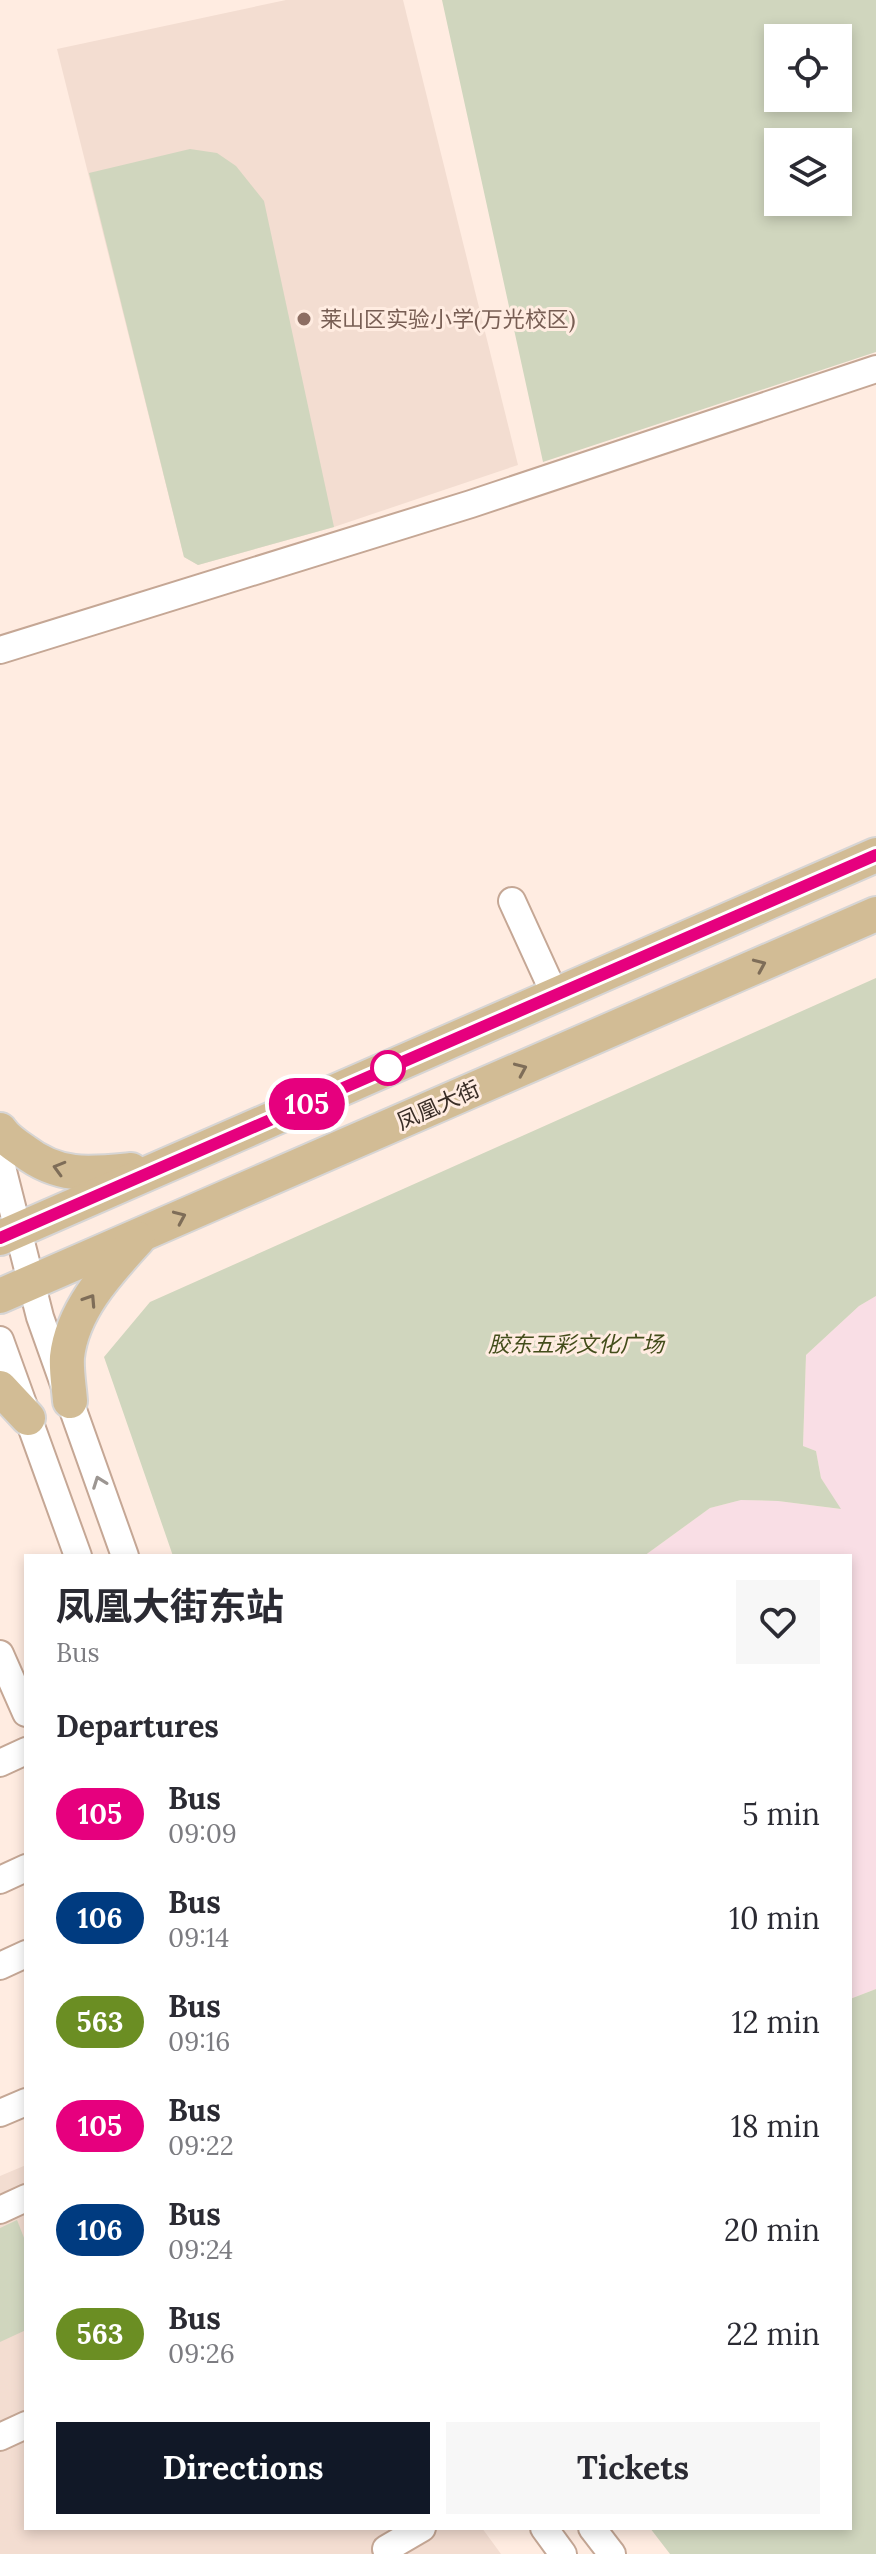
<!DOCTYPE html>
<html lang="en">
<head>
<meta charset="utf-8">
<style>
	:root { --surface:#fff; --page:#f7f7f7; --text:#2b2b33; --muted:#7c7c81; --accent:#111827 }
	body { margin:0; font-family:Lora,"Noto Sans SC",serif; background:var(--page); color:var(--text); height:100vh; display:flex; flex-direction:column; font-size:30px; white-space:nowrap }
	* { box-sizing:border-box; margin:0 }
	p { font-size:26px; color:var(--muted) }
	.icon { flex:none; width:44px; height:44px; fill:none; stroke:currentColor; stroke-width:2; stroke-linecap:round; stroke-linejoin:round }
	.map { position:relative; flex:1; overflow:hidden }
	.panel { position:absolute; left:24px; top:1554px; width:828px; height:976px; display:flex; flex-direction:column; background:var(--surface); border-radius:0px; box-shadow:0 4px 12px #0003 }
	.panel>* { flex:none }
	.badge { padding:0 16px; border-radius:26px; font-size:28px; line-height:52px }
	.tools { position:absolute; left:764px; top:24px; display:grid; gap:16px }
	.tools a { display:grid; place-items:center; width:88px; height:88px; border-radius:0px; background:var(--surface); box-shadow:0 4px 12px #0003; font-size:40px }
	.map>.badge { position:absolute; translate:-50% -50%; box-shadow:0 0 0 4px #fff }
	h2 { padding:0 32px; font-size:30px; line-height:72px }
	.round { display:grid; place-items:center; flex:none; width:84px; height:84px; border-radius:0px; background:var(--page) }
	.headline { display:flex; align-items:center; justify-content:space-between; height:136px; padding:0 32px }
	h1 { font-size:38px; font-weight:700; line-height:60px }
	.action { display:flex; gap:16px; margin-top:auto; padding:16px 32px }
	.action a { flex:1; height:92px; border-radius:0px; background:var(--accent); color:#fff; font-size:32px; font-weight:700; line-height:92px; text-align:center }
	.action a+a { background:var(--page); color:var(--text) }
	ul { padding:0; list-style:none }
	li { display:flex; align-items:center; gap:24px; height:104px; padding:0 32px }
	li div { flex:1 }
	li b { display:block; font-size:30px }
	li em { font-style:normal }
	li .badge { min-width:88px; font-weight:700; text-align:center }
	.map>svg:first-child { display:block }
</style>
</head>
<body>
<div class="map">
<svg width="876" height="2554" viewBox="0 0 876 2554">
	<rect width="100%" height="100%" fill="#ffece1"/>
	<path fill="#f9dee5" d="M876 1296V1989L850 1999V1556H644L710 1508 741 1500 778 1501 840 1509 821 1478 816 1451 803 1446 806 1355 859 1306Z"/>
	<g fill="#f3ddd1">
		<path d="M286 0H403L518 465 334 527 198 565 184 557 57 49Z"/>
		<path d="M26 2165V2528H482L501 2554H0V2176Z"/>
	</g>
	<g fill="#d0d6be" fill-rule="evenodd">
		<path d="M442 0H876V352L543 462ZM838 38V98H778V38ZM838 142V202H778V142Z"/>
		<path d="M190 149 217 153 236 166 264 201 334 527 198 565 184 557 89 173Z"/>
		<path d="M876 978V1296L859 1306 806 1355 803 1446 816 1451 821 1478 841 1509 778 1501 741 1500 710 1508 644 1556H173L104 1357 150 1302Z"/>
		<path d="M876 1989V2554H670L650 2528H850V1999Z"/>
		<path d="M17 2220 26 2243V2330L0 2342V2228Z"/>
	</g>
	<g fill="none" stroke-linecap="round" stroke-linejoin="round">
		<defs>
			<g id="minor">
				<path d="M0 650 471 504 876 369"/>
				<path d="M512 901 555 995"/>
				<path d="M0 1159 40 1317 125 1556"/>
				<path d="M0 1340 78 1556"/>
				<path d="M0 1654 26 1713"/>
				<path d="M0 1763 26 1751"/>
				<path d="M0 1880 26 1868"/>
				<path d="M0 1966 26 1954"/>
				<path d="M0 2113 26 2102"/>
				<path d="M0 2210 26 2198"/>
				<path d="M0 2437 26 2425"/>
				<path d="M544 2528 563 2554"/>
				<path d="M592 2528 612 2554"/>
				<path d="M386 2549 422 2528"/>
			</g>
			<g id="major">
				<path d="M0 1130C6 1139 15 1145 24 1151 59 1178 90 1174 131 1170"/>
				<path d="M0 1238 876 855"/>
				<path d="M0 1296 876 914"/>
				<path d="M0 1388 28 1418"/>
				<path d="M70 1401C69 1387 66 1371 67 1357 72 1310 108 1272 138 1239"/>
			</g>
		</defs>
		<use href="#minor" stroke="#c5a795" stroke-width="30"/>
		<use href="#major" stroke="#d7d5d4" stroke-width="38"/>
		<use href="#minor" stroke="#fff" stroke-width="26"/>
		<use href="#major" stroke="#d2bc95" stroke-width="34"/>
	</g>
	<defs><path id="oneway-chevron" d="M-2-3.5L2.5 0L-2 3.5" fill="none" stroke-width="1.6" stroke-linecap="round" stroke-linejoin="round" transform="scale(2)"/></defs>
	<g stroke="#7e6d58">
		<use href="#oneway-chevron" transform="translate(760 965) rotate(-24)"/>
		<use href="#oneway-chevron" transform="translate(521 1069) rotate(-24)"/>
		<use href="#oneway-chevron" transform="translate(59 1168) rotate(-164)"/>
		<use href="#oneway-chevron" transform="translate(180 1217) rotate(-24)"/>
		<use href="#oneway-chevron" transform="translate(90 1300) rotate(-57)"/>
	</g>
	<use stroke="#9c9692" href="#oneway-chevron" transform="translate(99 1482) rotate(-110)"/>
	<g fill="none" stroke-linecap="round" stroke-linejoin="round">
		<defs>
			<path id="line" d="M0 1238 876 855"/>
		</defs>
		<use href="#line" stroke="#fff" stroke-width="18"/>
		<use href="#line" stroke="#e6007e" stroke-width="12"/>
	</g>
	<circle fill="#8d6e63" stroke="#ffece1" stroke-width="3" cx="304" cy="319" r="8"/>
	<circle fill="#fff" stroke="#e6007e" stroke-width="4" cx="388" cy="1068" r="16"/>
	<g text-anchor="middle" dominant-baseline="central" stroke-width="6" stroke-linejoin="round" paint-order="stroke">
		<g font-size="22" fill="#785e54" stroke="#ffece1" text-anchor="start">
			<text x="320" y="319">莱山区实验小学(万光校区)</text>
		</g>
		<g font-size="22" fill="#392d26" stroke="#ffece1">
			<text transform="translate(438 1105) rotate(-24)">凤凰大街</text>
		</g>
		<g font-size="22" font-style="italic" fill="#434d1b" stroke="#ffece1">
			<text x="576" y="1344">胶东五彩文化广场</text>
		</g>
	</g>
</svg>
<div class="tools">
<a><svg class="icon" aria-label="locate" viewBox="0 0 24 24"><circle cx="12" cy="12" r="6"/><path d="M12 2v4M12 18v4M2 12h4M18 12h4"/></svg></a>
<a><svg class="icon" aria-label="layers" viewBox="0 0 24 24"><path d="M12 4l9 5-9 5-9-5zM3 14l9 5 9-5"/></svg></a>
</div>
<b class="badge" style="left:307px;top:1104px;background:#e6007e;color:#fff">105</b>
<section class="panel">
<div class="headline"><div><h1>凤凰大街东站</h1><p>Bus</p></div><a class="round"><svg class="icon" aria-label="heart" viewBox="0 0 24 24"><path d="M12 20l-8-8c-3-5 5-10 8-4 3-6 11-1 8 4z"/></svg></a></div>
<h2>Departures</h2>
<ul>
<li><span class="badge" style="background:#e6007e;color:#fff">105</span><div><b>Bus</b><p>09:09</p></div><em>5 min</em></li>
<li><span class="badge" style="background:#003b80;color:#fff">106</span><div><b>Bus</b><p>09:14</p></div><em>10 min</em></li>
<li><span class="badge" style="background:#6b8e23;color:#fff">563</span><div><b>Bus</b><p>09:16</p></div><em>12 min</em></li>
<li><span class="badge" style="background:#e6007e;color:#fff">105</span><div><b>Bus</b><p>09:22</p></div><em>18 min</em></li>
<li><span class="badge" style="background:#003b80;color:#fff">106</span><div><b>Bus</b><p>09:24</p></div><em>20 min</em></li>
<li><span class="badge" style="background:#6b8e23;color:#fff">563</span><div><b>Bus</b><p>09:26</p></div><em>22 min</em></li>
</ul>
<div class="action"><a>Directions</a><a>Tickets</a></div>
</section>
</div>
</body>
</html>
